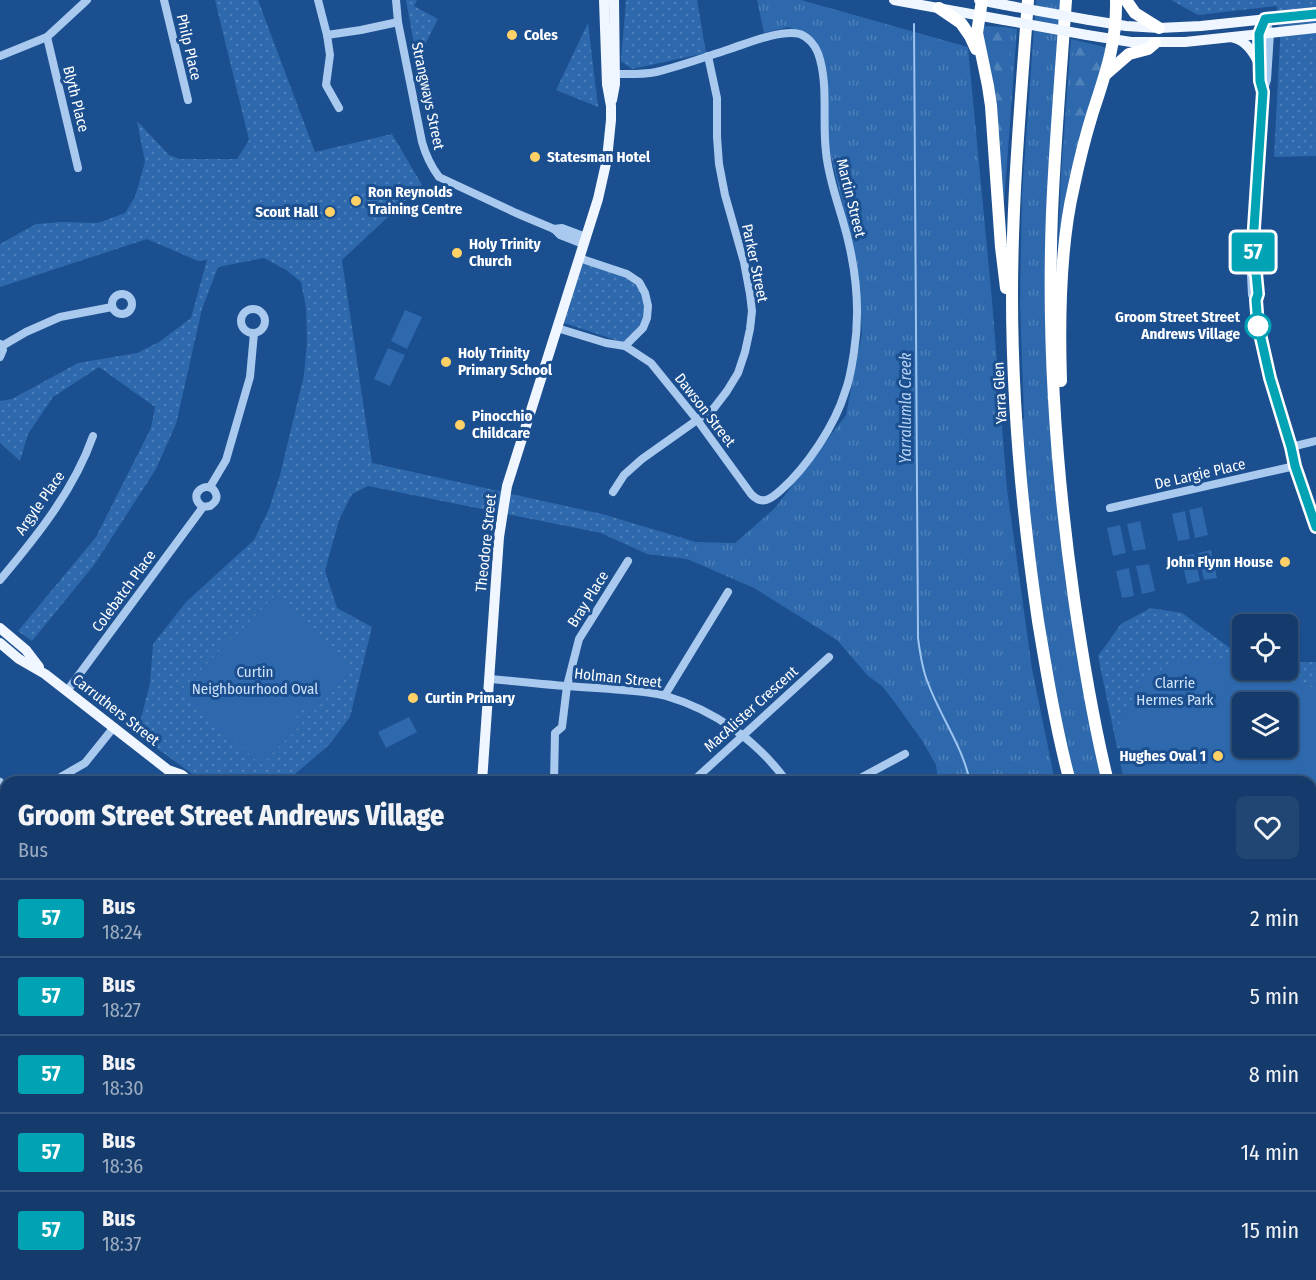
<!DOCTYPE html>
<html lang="en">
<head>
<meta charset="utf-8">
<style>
	:root { --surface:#143b6b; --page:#214673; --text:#f1f3f6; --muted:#9dadc1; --line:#33557e }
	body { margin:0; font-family:"Fira Sans Condensed",sans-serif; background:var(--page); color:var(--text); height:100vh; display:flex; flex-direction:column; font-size:22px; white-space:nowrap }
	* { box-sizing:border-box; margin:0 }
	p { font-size:20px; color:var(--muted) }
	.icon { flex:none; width:33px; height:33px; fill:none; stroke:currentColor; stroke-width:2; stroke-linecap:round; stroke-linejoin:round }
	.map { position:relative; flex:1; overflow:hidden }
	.sheet { position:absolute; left:0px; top:776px; width:1317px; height:506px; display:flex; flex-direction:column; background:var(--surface); border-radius:18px 18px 0 0; box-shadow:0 2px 4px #0004,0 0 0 2px var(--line) }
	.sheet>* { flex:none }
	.badge { padding:0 12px; border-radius:4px; font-size:21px; line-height:39px }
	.controls { position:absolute; left:1232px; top:614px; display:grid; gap:12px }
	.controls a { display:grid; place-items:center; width:66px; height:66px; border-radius:9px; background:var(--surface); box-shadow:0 2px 4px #0004,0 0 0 2px var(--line); font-size:30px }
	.map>.badge { position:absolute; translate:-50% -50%; box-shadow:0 0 0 3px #fff }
	.round { display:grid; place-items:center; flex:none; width:63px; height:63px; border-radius:9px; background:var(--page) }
	.head { display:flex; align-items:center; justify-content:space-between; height:102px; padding:0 18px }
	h1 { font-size:28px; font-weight:800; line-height:45px }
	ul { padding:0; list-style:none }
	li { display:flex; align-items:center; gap:18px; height:78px; padding:0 18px; border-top:2px solid var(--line) }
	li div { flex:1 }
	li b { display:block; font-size:22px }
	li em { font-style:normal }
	li .badge { min-width:66px; font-weight:700; text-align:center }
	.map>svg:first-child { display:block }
</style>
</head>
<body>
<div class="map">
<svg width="1316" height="1280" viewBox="0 0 1316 1280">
	<defs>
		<pattern id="grass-tufts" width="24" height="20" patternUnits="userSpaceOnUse" patternTransform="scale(1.5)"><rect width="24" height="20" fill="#2e69ad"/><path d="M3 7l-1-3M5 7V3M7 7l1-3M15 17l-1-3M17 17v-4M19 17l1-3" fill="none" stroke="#4d80b9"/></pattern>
		<pattern id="forest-firs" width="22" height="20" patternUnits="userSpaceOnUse" patternTransform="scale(1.5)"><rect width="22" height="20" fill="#2e69ad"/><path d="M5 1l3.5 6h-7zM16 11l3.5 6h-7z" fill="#4d80b9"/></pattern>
		<pattern id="park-dots" width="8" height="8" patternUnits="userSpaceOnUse" patternTransform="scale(1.5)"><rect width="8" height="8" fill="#2e69ad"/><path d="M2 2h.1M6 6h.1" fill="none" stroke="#4d80b9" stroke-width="1.8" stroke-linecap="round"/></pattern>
	</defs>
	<rect width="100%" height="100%" fill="#1b4f8f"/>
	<g fill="url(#grass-tufts)">
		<path d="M757 0H801L968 47 992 300 1007 489 1032 669 1055 781H938L936 765 923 742 896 704 882 686 868 676 837 640 754 588 687 559 696 542 735 543 775 508 846 415 862 333 857 266 829 148 822 51 808 35 788 27 764 33Z"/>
		<path d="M1036 0H1060L1045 321 1048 396 1054 480 1065 579 1085 697 1103 781H1074L1058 708 1036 578 1021 420 1024 419 1020 303 1022 194Z"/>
		<path d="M983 26 1004 27 1017 29 1004 204H1001L982 40Z"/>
		<path d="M1071 39 1101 46 1107 49 1060 250H1058L1061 174Z"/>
		<rect x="1007" y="1275" width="99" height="5"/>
	</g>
	<g fill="url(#forest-firs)">
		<path d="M998 29 1007 30 1011 50 1007 134 1006 138 999 139 993 82 995 70 993 66 988 60 983 36 986 32Z"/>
		<path d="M1074 42C1080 42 1102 45 1105 51 1105 53 1105 55 1105 56L1082 126 1076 150 1073 155 1068 156 1065 152 1069 116 1072 100 1070 92 1071 78 1077 68 1073 57Z"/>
	</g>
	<g fill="url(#park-dots)" fill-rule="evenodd">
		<path d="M215 0H258L315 152 392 134 422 185 342 260 372 463 602 514 696 542 687 559 647 554 601 533 368 486 352 494 339 520 325 571 337 608 372 627 350 717 329 745 287 781H202L137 734 150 683 153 644 186 602 254 540 269 509 280 475 304 375 307 341 306 308 301 282 286 270 264 258 218 267 202 309 176 424 156 469 94 565 32 641 18 631 96 537 151 428 155 407 99 367 53 397 28 434 20 461 0 443V401L12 399 78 363 137 353 159 342 191 318 207 260 198 261 147 239 0 287V244L36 224 61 222 98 223 125 213 135 197 145 162 137 121 169 155 180 159H237L249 140Z"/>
		<path d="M406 0H417L414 6 438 19 417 60Z"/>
		<path d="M626 0H697L706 53 632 69 621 61Z"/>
		<path d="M1171 0H1316V156L1274 157 1280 41 1277 6 1198 15Z"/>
		<path d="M588 23 598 107 556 90Z"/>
		<path d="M583 262C609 272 657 279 643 320 640 329 633 336 628 344L564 323Z"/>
		<path d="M1151 608 1182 613 1230 648 1242 654V669H1287V662H1316V917L1311 916V782L1124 781 1098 656 1121 624ZM1242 702H1287V747H1242Z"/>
		<path d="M6 1048V1154L0 1165V1055L1 1051Z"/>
	</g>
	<g fill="#2e69ad" fill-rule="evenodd">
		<path d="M405 310 422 317 407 349 391 341Z"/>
		<path d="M388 348 405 355 390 386 374 379Z"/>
		<path d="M1202 507 1208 535 1195 538 1189 510Z"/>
		<path d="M1185 511 1190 539 1178 541 1172 514Z"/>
		<path d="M1140 521 1146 549 1133 551 1127 524Z"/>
		<path d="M1120 525 1126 553 1113 556 1107 528Z"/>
		<path d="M1211 550 1217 578 1204 580 1198 553Z"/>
		<path d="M1194 554 1200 581 1187 584 1181 556Z"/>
		<path d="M1149 564 1155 591 1142 594 1136 566Z"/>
		<path d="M1129 568 1134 596 1122 598 1116 571Z"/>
		<path d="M277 593 355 668 310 716 300 707 294 714 303 723 261 765 182 689 219 651 224 644 239 632Z"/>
		<path d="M1193 659H1222L1242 666V669C1268 669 1290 687 1316 687V863H1311V782L1126 781 1122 765 1117 732 1119 724 1131 701 1145 680 1168 665ZM1242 702H1287V747H1242Z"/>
		<path d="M409 717 417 732 386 748 378 732Z"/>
	</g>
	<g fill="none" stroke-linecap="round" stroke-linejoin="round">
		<g stroke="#9cc4f0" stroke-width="2">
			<path d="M914 24 918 638C920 653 922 669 928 683 940 716 963 747 970 782"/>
			<path d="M1222 1275 1225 1280"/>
		</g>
		<g stroke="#a9c9ee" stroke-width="8">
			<path d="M164 0 188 100"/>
			<path d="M318 0 327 35 330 55 326 85 339 108"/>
			<path d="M396 0 398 22 422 142C426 156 430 165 439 177L516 213 554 229 560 235 583 244"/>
			<path d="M1265 19 1270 33 1267 80 1263 92 1261 116 1253 243V271L1251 275 1252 295 1256 300 1261 340 1270 378 1291 447 1295 466 1316 527"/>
			<path d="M327 35 361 30 398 22"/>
			<path d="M47 37 78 168"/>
			<path d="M0 56 47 37 87 0"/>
			<path d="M1263 91 1260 81 1259 34 1265 19"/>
			<path d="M554 229 562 228 586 237"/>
			<path d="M579 258 627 274 639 282 645 293 648 306 647 318 643 328 625 346"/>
			<path d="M1253 271C1259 277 1259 292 1256 300"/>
			<circle cx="122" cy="304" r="10"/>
			<circle cx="253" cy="321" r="12"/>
			<path d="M557 328 606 343 625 346 651 363 698 421 751 494C762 506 771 499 781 490 807 467 835 425 845 392 850 380 852 365 854 352 860 314 857 277 848 240 841 210 829 183 826 152 822 120 829 84 818 53 815 45 808 37 800 34 781 29 748 43 730 49 705 57 681 66 656 72 641 75 626 74 611 74"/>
			<path d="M0 344 3 350 0 357"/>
			<path d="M2 346 26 332 60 317 112 307"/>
			<path d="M1291 447 1316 441"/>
			<path d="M210 487 226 460 250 377 254 333"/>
			<path d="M613 492 624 475 642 459 714 408 727 391 738 373 745 352 750 329 752 311 750 294 744 262 725 195 719 164 717 137V98L708 56"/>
			<path d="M1110 508 1295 466"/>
			<path d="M0 580C37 536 74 490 93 436"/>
			<path d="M489 679C515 681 540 684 566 686 592 688 618 689 644 692 651 693 659 694 666 696 714 710 758 741 787 782"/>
			<path d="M67 691 203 507 210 506C214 503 218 500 216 494 211 478 184 493 203 507"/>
			<path d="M665 695 728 592"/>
			<path d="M0 782 6 794"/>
			<path d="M52 782 85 763 114 727"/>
			<path d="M554 782 555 733 562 727 567 686 579 639 628 561"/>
			<path d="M692 782 829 657"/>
			<path d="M853 782 905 754"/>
			<path d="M0 807 6 804"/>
			<path d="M0 863 6 872"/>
			<path d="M0 1037 6 1039"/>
			<path d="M0 1184 6 1168"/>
			<path d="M0 1204 6 1229"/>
			<path d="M289 1275 293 1280"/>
			<path d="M750 1275 756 1280"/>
			<path d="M835 1275 842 1280"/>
			<path d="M823 1280 828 1275"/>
		</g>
		<g stroke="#f0f6ff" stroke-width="10">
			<path d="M894 0 1004 20"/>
			<path d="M979 0 1005 5"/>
			<path d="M1089 20 1126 26 1159 28 1201 26 1316 14"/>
			<path d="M1087 35 1131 42H1185L1316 28"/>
			<path d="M1234 38C1247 41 1254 53 1259 64"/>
			<path d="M612 100 615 84 614 0"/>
			<path d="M0 628 26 650 39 667"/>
			<path d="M0 643 19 659 45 674 168 770 182 775 190 782"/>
			<path d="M482 782 499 537 507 486 598 199 607 159 611 120V106L607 84 604 0"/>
			<path d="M1311 1152 1316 1159"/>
			<path d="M560 1275 567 1280"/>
			<path d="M1126 1280V1275"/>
		</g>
		<g stroke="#fff" stroke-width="12">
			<path d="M982 0 977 33 988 86 991 106 1001 247 1006 288"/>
			<path d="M1028 0C1021 98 1012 197 1012 295 1012 404 1022 513 1038 621 1047 675 1056 729 1070 782"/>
			<path d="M1066 0C1061 71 1055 142 1052 213 1047 342 1056 471 1074 598 1083 660 1093 721 1108 782"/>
			<path d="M1126 0 1135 13 1159 28"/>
			<path d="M939 8 961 23 970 36 976 49"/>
			<path d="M1106 74 1129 54 1148 49 1155 43"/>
			<path d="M1061 381C1059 319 1060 245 1074 186 1079 162 1085 138 1092 115 1105 75 1117 43 1116 0"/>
			<path d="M1118 1280 1119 1275"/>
		</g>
		<g stroke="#f0f6ff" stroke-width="10">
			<path d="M1005 5 1089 20"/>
			<path d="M1004 20 1087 35"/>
		</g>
	</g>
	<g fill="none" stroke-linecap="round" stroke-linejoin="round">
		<defs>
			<path id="line" d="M1316 14 1265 19 1259 34 1260 81 1263 92 1253 243V270L1256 273 1258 294 1256 300 1258 325 1270 378 1291 447 1295 466 1316 527"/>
		</defs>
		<use href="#line" stroke="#fff" stroke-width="14"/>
		<use href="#line" stroke="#00a3b4" stroke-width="9"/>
	</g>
	<g fill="#ffd166" stroke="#1b4f8f" stroke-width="2">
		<circle cx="512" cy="35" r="6"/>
		<circle cx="535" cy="157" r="6"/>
		<circle cx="356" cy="201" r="6"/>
		<circle cx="330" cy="212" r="6"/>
		<circle cx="457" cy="253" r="6"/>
		<circle cx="446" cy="362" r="6"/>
		<circle cx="460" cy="425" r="6"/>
		<circle cx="1285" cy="562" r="6"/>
		<circle cx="413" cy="698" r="6"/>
		<circle cx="1218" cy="756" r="6"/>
	</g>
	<circle fill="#fff" stroke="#00a3b4" stroke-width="3" cx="1258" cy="326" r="12"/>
	<g text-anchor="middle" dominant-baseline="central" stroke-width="6" stroke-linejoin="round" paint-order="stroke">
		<g font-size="15" font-weight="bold" fill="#fff" stroke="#1b4f8f" text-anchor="start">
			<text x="524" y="35">Coles</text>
			<text x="547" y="157">Statesman Hotel</text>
			<text x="368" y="192">Ron Reynolds<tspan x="368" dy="17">Training Centre</tspan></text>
			<text x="318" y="212" text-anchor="end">Scout Hall</text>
			<text x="469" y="244">Holy Trinity<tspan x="469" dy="17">Church</tspan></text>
			<text x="458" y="353">Holy Trinity<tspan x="458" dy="17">Primary School</tspan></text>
			<text x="472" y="416">Pinocchio<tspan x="472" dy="17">Childcare</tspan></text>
			<text x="1273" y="562" text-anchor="end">John Flynn House</text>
			<text x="425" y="698">Curtin Primary</text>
			<text x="1206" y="756" text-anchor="end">Hughes Oval 1</text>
		</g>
		<g font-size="15" fill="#fff" stroke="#1b4f8f">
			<text transform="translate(189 47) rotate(77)">Philp Place</text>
			<text transform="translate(428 96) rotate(78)">Strangways Street</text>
			<text transform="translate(76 99) rotate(76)">Blyth Place</text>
			<text transform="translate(851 198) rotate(76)">Martin Street</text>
			<text transform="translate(755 263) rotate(78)">Parker Street</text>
			<text transform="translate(1000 393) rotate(-93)">Yarra Glen</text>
			<text transform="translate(705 410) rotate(52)">Dawson Street</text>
			<text transform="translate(1200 474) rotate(-13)">De Largie Place</text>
			<text transform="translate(40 503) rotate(-55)">Argyle Place</text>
			<text transform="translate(486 543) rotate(-84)">Theodore Street</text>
			<text transform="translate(124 591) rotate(-54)">Colebatch Place</text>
			<text transform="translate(588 599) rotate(-58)">Bray Place</text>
			<text transform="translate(618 678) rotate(6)">Holman Street</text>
			<text transform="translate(751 709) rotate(-42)">MacAlister Crescent</text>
			<text transform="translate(116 710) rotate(38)">Carruthers Street</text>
		</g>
		<g font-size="15" font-weight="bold" fill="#fff" stroke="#1b4f8f" text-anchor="end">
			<text x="1240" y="317">Groom Street Street<tspan x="1240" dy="17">Andrews Village</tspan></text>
		</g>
		<g font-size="15" fill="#cfe3fa" stroke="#1b4f8f">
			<text x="255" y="672">Curtin<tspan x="255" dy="17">Neighbourhood Oval</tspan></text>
			<text x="1175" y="683">Clarrie<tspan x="1175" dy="17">Hermes Park</tspan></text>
		</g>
		<g font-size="16" font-style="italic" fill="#b5d3f5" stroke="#1b4f8f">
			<text transform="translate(905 408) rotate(-90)">Yarralumla Creek</text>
		</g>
	</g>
</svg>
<div class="controls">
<a><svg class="icon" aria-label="locate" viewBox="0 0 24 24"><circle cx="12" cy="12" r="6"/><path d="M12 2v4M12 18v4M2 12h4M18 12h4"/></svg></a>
<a><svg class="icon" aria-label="layers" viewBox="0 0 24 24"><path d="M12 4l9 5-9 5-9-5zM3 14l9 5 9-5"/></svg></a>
</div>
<b class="badge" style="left:1253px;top:252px;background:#00a3b4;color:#fff">57</b>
<section class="sheet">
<div class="head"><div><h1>Groom Street Street Andrews Village</h1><p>Bus</p></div><a class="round"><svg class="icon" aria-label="heart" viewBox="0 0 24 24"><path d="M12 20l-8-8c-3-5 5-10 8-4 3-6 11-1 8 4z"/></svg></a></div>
<ul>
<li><span class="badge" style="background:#00a3b4;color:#fff">57</span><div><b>Bus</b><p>18:24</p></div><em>2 min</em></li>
<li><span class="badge" style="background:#00a3b4;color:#fff">57</span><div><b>Bus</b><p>18:27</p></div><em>5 min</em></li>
<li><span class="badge" style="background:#00a3b4;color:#fff">57</span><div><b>Bus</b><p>18:30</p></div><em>8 min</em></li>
<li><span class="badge" style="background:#00a3b4;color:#fff">57</span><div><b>Bus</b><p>18:36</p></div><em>14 min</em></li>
<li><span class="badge" style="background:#00a3b4;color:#fff">57</span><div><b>Bus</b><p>18:37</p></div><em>15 min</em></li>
</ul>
</section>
</div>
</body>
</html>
